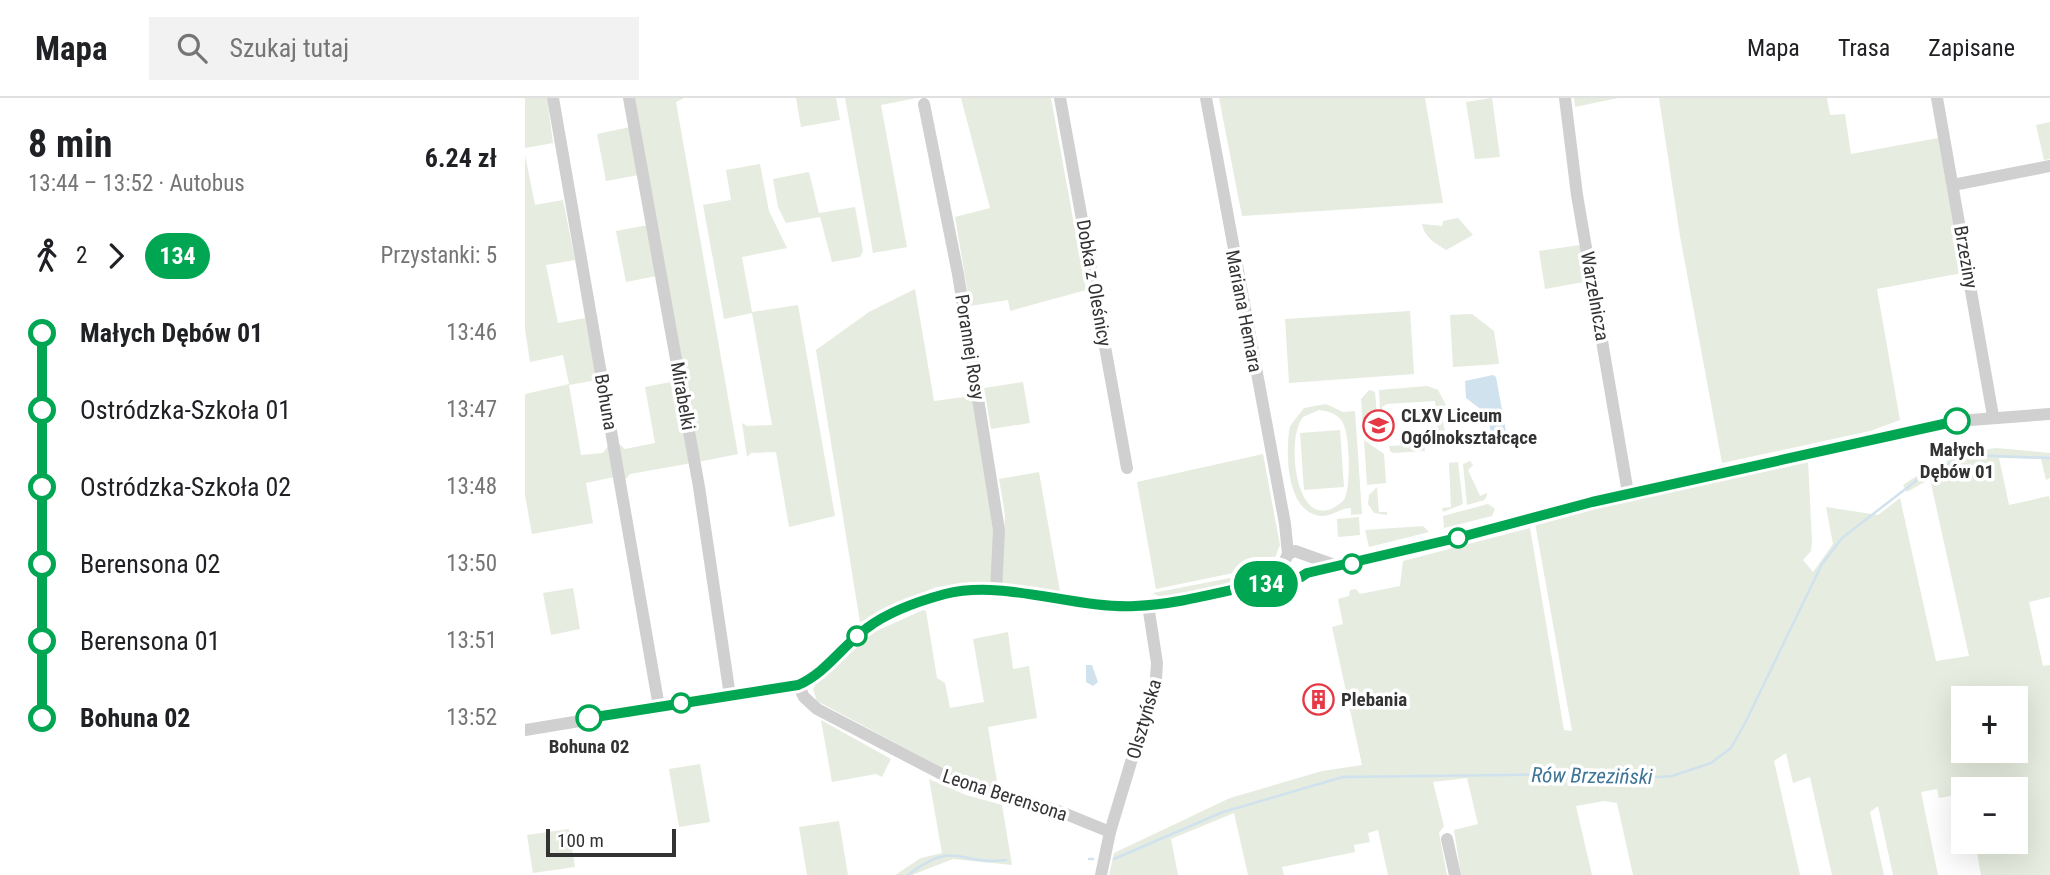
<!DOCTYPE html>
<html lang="pl">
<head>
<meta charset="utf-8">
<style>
	:root { --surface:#fff; --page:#f2f2f2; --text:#202124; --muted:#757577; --line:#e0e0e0 }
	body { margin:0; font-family:"Roboto Condensed",sans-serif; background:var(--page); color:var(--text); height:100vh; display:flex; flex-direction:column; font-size:26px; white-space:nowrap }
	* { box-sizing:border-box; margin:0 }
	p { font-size:23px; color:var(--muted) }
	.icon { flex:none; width:38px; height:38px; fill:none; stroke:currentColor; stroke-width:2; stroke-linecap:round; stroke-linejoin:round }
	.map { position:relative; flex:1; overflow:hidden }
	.side { display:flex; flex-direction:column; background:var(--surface); width:525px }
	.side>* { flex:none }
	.badge { padding:0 14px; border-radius:23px; font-size:24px; line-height:46px }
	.buttons { position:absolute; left:1426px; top:588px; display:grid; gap:14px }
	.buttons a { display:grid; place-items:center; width:77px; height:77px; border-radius:0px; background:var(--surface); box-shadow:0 7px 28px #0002; font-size:35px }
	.scale { position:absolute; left:21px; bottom:18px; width:130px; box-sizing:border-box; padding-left:7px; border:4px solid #333; border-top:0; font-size:19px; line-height:24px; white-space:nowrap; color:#333; -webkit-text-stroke:5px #fff; paint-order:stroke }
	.map>.badge { position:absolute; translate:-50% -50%; box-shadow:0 0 0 4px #fff }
	.legs { display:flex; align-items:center; gap:10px; height:77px; padding:0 28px; font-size:23px }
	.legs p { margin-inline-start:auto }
	.headline { display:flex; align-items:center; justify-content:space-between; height:119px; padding:0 28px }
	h1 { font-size:38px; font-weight:700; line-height:52px }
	ul { padding:0 28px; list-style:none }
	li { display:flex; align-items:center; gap:24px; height:77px; font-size:26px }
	li i { display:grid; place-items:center; width:10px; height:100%; margin:0 9px; background:currentColor }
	li i::after { content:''; width:18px; height:18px; margin:-9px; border:5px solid; border-radius:50%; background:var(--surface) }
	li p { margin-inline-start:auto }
	li:first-child i { background:linear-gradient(#0000 50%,currentColor 0) }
	li:last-child i { background:linear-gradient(currentColor 50%,#0000 0) }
	header { display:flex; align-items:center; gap:42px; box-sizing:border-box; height:98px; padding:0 35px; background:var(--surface); border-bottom:2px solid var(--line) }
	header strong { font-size:33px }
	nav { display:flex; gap:38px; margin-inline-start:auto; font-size:24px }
	.search { width:490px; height:63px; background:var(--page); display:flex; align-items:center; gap:18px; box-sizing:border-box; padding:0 24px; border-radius:0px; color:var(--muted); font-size:26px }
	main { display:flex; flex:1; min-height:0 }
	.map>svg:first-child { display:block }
</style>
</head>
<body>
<header>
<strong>Mapa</strong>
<div class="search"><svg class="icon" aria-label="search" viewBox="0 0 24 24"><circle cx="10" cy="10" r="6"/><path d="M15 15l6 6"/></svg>Szukaj tutaj</div>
<nav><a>Mapa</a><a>Trasa</a><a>Zapisane</a></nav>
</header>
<main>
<section class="side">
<div class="headline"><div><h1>8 min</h1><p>13:44 – 13:52 · Autobus</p></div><b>6.24 zł</b></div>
<div class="legs"><svg class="icon" aria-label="walk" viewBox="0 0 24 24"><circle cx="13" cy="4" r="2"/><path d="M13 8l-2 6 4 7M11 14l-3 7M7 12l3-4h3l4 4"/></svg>2<svg class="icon" aria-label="forward" viewBox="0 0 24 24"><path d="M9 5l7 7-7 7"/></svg><b class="badge" style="background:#00a651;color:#fff">134</b><p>Przystanki: 5</p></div>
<ul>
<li><i style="color:#00a651"></i><b>Małych Dębów 01</b><p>13:46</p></li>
<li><i style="color:#00a651"></i><span>Ostródzka-Szkoła 01</span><p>13:47</p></li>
<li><i style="color:#00a651"></i><span>Ostródzka-Szkoła 02</span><p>13:48</p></li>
<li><i style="color:#00a651"></i><span>Berensona 02</span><p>13:50</p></li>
<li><i style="color:#00a651"></i><span>Berensona 01</span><p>13:51</p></li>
<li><i style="color:#00a651"></i><b>Bohuna 02</b><p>13:52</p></li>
</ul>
</section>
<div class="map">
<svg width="1525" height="777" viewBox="0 0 1525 777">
	<rect width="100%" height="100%" fill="#fff"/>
	<g fill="#e6ecdf" fill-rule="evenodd">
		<path d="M0 0H22L28 45 0 50Z"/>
		<path d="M107 0H159L151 4 213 356 173 364Z"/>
		<path d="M271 0H311L315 22 276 29Z"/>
		<path d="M320 0H392L356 7 382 149 348 155Z"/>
		<path d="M436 0H526L561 192 485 213 483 202 445 208 430 119 465 110Z"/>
		<path d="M694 0H900L918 105 717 118Z"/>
		<path d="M967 0 975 59 950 61 941 4Z"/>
		<path d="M1049 0H1093L1050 9Z"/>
		<path d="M1134 0H1302L1305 17 1320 16 1326 56 1413 40 1437 175 1352 191 1375 322 1345 333 1197 365 1155 138Z"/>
		<path d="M1525 24V61L1519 62 1511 27Z"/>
		<path d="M105 29 114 77 81 83 72 36Z"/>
		<path d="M0 57 10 107 38 102 50 162 21 167 33 225 60 220 72 282 44 287 56 357 78 355 83 348 89 379 61 385 68 425 7 436 0 397V296L44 286 38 257 5 264 0 231Z"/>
		<path d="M235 66 244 113 262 150 217 159 227 214 273 207 310 418 264 429 251 354 226 355 222 359 217 325 222 328 247 327 227 215 199 221 178 107 206 102 201 72Z"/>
		<path d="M284 74 294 115 330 109 338 153 335 159 307 164 295 119 261 125 253 109 248 81Z"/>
		<path d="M933 120 948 137 921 152C910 145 899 139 897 126L917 128 918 123Z"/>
		<path d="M123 127 132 178 101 184 91 133Z"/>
		<path d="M1055 147 1059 184 1020 191 1014 153Z"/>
		<path d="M390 191 409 303 447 298 470 444 467 484 411 489 335 524 291 252 344 214Z"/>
		<path d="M885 213 889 276 764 285 760 221Z"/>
		<path d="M947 216 969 233 974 266 928 269 925 217Z"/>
		<path d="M151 283 167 365 105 376 99 383 93 345 100 351 130 345 120 289Z"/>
		<path d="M498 284 505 325 466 331 459 290Z"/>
		<path d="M902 288 913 292 921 307 916 313 920 334H913L910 303 862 306 857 309 858 331H856L854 292Z"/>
		<path d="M844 292 850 294 853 329 838 333 836 301Z"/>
		<path d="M801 306 818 314 830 313 837 416 826 417V410C815 410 807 419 795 418 761 413 760 354 765 328L779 310ZM794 312C804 313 813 316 818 325 825 337 826 391 819 402 772 446 759 342 778 319Z"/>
		<path d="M815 332 819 389 779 392 775 335Z"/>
		<path d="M839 342 859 356 861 385 842 387Z"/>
		<path d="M899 346 900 353 868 355 865 353 864 348Z"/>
		<path d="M1472 350 1525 355V380L1521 382 1516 361 1474 360 1484 407 1524 398 1525 403V499L1504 504 1518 568 1525 567V777H1456L1450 744H1491V691H1438V696L1414 700 1412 691 1396 694 1413 777H1368L1353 708 1345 714 1359 777H1307L1285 679 1268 685 1261 655 1249 663 1275 777H1108L1092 705 1079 703 1051 708 1067 777H936L929 732 953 726 942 680 908 684 919 728 914 735 922 777H863L853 732 843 735 845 744 829 747 830 754 757 769 759 777H723L709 715 646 741 653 777H584L589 755 705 700 797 673 837 667 807 529 818 526 813 501 824 498 825 492 831 491 835 496 875 488 878 463 1005 430 1039 632 1047 633 1010 425 1108 400 1283 363 1287 444 1286 453 1278 462 1288 474 1308 446 1301 409 1353 417 1375 400 1411 563 1444 558 1405 381 1382 394 1378 387C1408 367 1436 354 1472 350ZM1438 600H1491V653H1438Z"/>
		<path d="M738 356 755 447 747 467 631 491 612 384Z"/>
		<path d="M945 363 948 367 943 372 955 398 962 395V398L959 402 942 407 938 366Z"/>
		<path d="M933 364 938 406 918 414 917 410 926 409 924 365Z"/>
		<path d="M514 374 535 494 476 485 480 417 474 381Z"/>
		<path d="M852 389 854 414H862V417L849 415 843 406 844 397Z"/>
		<path d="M963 406 970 411 967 418 919 430 918 418Z"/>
		<path d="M834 419 835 437 813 439 812 421Z"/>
		<path d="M898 428 904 434 844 449 840 432Z"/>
		<path d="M741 473C715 491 668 494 635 499L628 495Z"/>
		<path d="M48 490 55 531 26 537 18 495Z"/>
		<path d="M398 512 401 513 412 580 420 585 425 610 459 604 448 541 483 534 488 571 504 568 512 620 463 629 473 690 431 677 292 603 288 591 291 585 347 535Z"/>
		<path d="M296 622 366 661 357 679 351 676 307 684Z"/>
		<path d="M175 666 185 724 154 729 144 671Z"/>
		<path d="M404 681 441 697 477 707 487 767 428 761 387 777H370L396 760 417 755Z"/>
		<path d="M314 723 323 777H282L274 729Z"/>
		<path d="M44 731 50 769 8 775 2 737Z"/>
	</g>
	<g fill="#cfe2ee">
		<path d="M968 277 971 279 983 345 969 350 962 316 941 300 940 283Z"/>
		<path d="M561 567H567L573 584 568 588 561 584Z"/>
	</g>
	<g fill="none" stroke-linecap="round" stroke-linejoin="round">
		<g stroke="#cfe2ee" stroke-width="2.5">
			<path d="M564 761H568"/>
			<path d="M589 761 698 714 818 679 1055 676 1107 681 1147 678 1186 665 1206 650 1221 623 1297 466 1317 440 1396 379 1444 357 1525 360"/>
			<path d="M383 777C432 740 433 768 481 762"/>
		</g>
		<g stroke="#d0d0d0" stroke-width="12">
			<path d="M28 0 134 609"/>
			<path d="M104 0 174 389 205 598"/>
			<path d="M535 0 602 370"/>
			<path d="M681 0 760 426 763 456"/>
			<path d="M1040 0 1052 97 1103 395"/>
			<path d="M1412 0 1468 318"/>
			<path d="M399 6 433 176 474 432 471 493"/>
			<path d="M1428 87 1525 68"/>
			<path d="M812 468 770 453 763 456 758 467 765 478 776 479 782 475 805 471 1199 373 1432 323 1525 316"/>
			<path d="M273 587 279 599 292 611 428 682 536 714 585 734"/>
			<path d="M0 632 273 587C301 574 318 547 342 529 364 514 395 503 421 496 471 484 525 503 575 507 630 511 713 495 765 478"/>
			<path d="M922 741 930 777"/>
			<path d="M576 777 585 734 631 581 632 565 623 507"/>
		</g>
	</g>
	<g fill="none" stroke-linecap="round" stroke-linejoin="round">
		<defs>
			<path id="line-1" d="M64 620 273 587C301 575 317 548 342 530 363 514 394 503 420 496 479 481 549 511 610 508 666 506 722 485 776 479L782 475 936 439 1067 404 1432 323"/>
		</defs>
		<use href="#line-1" stroke="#fff" stroke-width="16"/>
		<use href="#line-1" stroke="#00a651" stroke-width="10"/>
	</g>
	<defs>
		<symbol id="school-ring" viewBox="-11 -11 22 22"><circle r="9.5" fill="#fff" stroke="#e63946" stroke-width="1.5"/><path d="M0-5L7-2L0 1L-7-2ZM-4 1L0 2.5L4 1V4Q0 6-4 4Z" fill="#e63946"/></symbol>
		<symbol id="building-ring" viewBox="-11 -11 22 22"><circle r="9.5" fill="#fff" stroke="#e63946" stroke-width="1.5"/><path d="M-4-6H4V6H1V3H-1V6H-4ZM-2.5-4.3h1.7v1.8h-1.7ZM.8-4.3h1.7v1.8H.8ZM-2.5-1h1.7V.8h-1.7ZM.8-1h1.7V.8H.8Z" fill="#e63946"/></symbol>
	</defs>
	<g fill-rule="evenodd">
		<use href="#school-ring" x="836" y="310" width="35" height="35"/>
		<use href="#building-ring" x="776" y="584" width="35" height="35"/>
	</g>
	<g fill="#fff" stroke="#00a651" stroke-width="3.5">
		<circle cx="1432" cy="323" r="12"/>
		<circle cx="933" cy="440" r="9"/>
		<circle cx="827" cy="466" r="9"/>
		<circle cx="332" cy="538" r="9"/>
		<circle cx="156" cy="605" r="9"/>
		<circle cx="64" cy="620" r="12"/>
	</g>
	<g text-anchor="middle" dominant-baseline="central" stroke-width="7" stroke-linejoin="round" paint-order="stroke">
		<g font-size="19" fill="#333" stroke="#fff">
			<text transform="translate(1441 159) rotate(80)">Brzeziny</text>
			<text transform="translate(569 185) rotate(80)">Dobka z Oleśnicy</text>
			<text transform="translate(1070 198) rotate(80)">Warzelnicza</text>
			<text transform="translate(719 213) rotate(79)">Mariana Hemara</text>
			<text transform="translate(445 249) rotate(81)">Porannej Rosy</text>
			<text transform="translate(158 298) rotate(80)">Mirabelki</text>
			<text transform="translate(81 304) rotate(80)">Bohuna</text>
			<text transform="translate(619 621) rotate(-74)">Olsztyńska</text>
			<text transform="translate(480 697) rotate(18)">Leona Berensona</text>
		</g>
		<g font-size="19" font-weight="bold" fill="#333" stroke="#fff" text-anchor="start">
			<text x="876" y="317">CLXV Liceum<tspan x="876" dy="22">Ogólnokształcące</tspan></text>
			<text x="816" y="601">Plebania</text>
		</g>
		<g font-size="19" font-weight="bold" fill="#333" stroke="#fff">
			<text x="1432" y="351">Małych<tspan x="1432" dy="22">Dębów 01</tspan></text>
			<text x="64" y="648">Bohuna 02</text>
		</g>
		<g font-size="21" font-style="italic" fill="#3f7597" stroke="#fff">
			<text transform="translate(1067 678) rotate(1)">Rów Brzeziński</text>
		</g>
	</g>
</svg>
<div class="buttons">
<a>+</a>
<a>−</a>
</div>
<div class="scale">100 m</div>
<b class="badge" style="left:741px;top:486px;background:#00a651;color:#fff">134</b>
</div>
</main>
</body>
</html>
